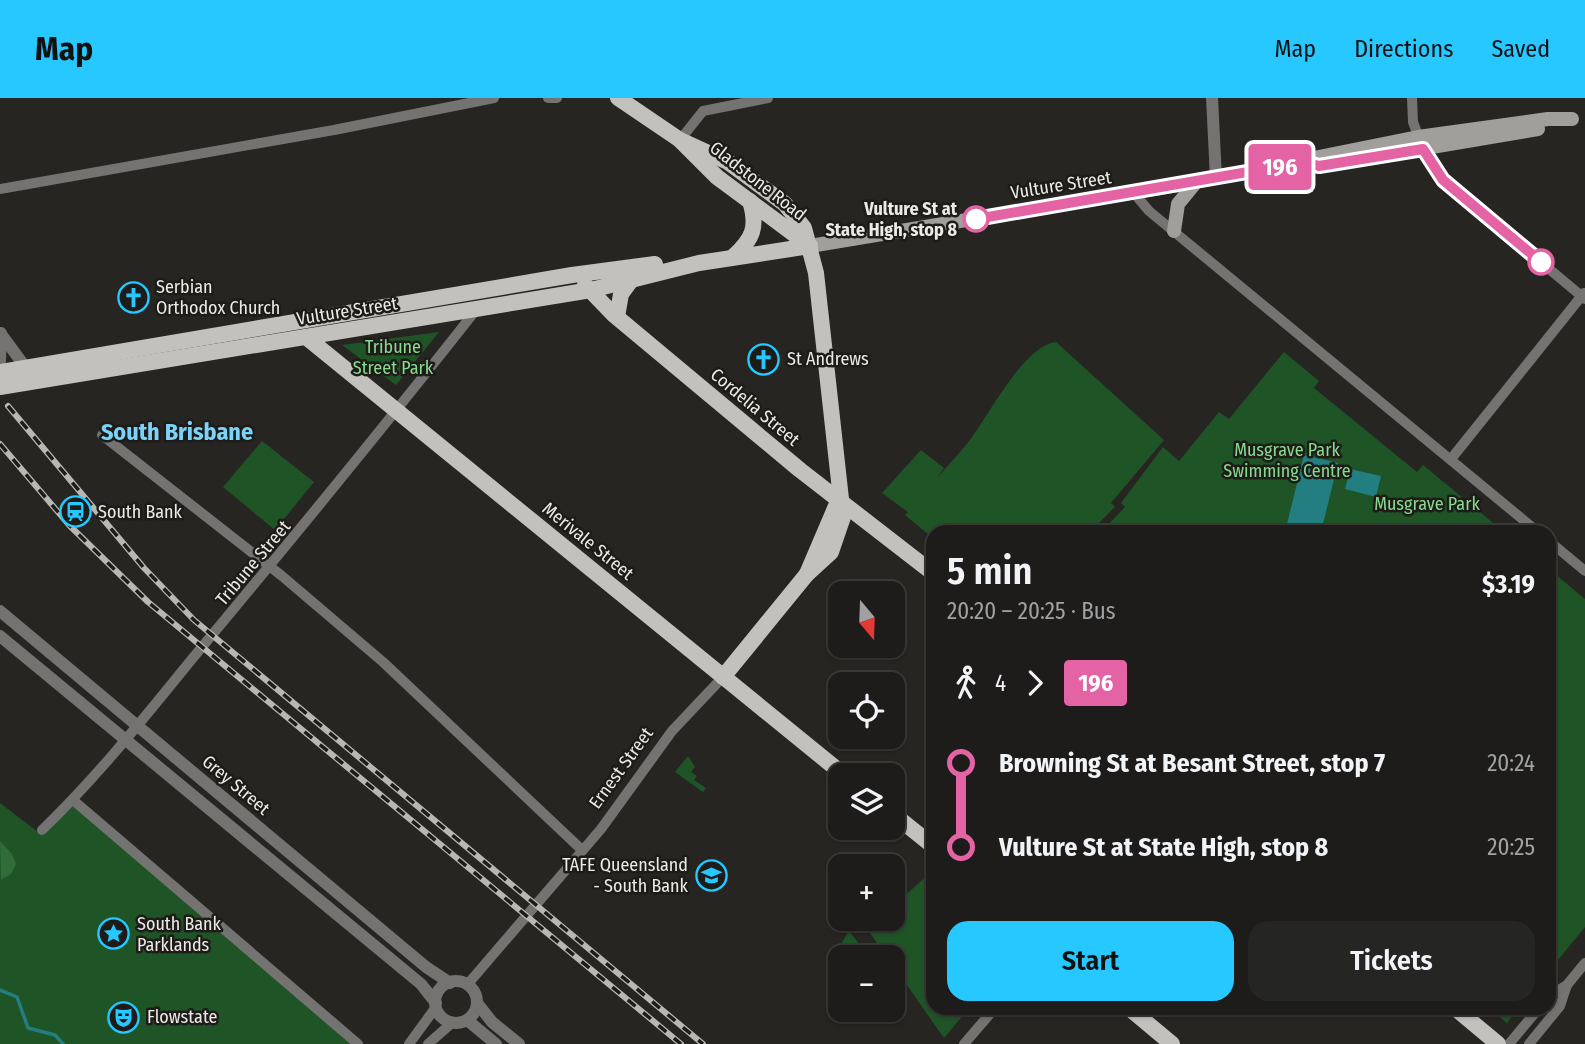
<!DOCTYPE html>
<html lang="en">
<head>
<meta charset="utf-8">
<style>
	:root { --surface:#1d1c1a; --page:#252523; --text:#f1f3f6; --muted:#a0a1a2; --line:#3b3a39; --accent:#27c8ff }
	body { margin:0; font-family:"Fira Sans Condensed",sans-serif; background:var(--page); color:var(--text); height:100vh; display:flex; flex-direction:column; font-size:26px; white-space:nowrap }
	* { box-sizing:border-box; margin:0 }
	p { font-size:23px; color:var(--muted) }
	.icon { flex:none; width:38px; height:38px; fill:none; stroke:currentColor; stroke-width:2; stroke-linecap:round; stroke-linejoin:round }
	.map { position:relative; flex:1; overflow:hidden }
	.drawer { position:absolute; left:926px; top:427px; width:630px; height:490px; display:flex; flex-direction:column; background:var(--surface); border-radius:21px; box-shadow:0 2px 5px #0004,0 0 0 2px var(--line) }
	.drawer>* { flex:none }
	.badge { padding:0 14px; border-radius:5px; font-size:24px; line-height:46px }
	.needle { width:46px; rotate:161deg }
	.fabs { position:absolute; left:828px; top:483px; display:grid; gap:14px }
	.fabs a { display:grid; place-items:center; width:77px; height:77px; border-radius:14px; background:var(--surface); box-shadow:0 2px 5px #0004,0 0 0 2px var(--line); font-size:35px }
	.map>.badge { position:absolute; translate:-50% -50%; box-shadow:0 0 0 4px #fff }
	.legs { display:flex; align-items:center; gap:10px; height:77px; padding:0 21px; font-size:23px }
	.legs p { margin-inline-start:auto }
	.summary { display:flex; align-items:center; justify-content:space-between; height:119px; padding:0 21px }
	h1 { font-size:38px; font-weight:600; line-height:52px }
	.primary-button { display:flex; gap:14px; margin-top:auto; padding:14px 21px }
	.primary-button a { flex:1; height:80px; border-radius:21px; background:var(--accent); color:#111; font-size:28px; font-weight:600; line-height:80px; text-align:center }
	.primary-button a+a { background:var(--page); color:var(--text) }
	ul { padding:0 21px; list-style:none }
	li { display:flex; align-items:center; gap:24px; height:84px; font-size:26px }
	li i { display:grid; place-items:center; width:10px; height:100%; margin:0 9px; background:currentColor }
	li i::after { content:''; width:18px; height:18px; margin:-9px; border:5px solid; border-radius:50%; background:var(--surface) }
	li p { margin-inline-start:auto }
	li:first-child i { background:linear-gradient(#0000 50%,currentColor 0) }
	li:last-child i { background:linear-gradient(currentColor 50%,#0000 0) }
	header { display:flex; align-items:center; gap:42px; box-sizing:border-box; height:98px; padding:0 35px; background:var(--accent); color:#111 }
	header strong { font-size:33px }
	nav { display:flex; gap:38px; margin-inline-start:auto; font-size:24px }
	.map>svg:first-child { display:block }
</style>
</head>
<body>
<header>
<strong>Map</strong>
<nav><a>Map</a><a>Directions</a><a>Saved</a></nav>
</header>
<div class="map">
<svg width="1585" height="946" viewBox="0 0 1585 946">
	<rect width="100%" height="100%" fill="#272522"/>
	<g fill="#1f5427">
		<path d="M439 234 396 287 342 247Z"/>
		<path d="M1056 244 1164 342 1111 405 1115 409 1090 434H933V440L905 417 908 414 882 395 921 352 944 370 936 381C948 367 961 354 972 339 990 315 1025 247 1056 244Z"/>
		<path d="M1284 254 1319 283 1314 290 1417 374 1423 367 1504 434H1101L1125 409 1121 405 1163 349 1179 363 1219 314 1229 321Z"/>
		<path d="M262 343 314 384 275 432 223 389Z"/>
		<path d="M1549 471 1585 501V829L1549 873Z"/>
		<path d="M688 658 695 669 691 674 697 678 694 682 706 690 703 694 675 674Z"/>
		<path d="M73 702 358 946H0V705L42 737Z"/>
		<path d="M929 776 933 779V910H969L944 940 893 867 892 859H887L867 831 879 821H892L893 808Z"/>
		<path d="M849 833 869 859H840V870L831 862Z"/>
		<path d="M1488 910H1519L1507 925Z"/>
	</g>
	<path fill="#306d39" d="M0 743 12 756 16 766 11 776 1 782Z"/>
	<g fill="#227e80">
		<path d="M1304 357 1338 365 1321 434H1285Z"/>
		<path d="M1350 371 1381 378 1376 399 1345 391Z"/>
	</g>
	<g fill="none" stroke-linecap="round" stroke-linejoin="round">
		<path stroke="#227e80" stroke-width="3.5" d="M0 892 17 899 28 930 55 937 63 946"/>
		<g stroke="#747371" stroke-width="10">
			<path d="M548 0H557"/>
			<path d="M1412 0 1413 24 1423 51 1443 82 1585 201"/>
			<path d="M680 42 703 13 768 0"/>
			<path d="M0 91 334 32 494 0"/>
			<path d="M1134 95 1149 113 1538 434"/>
			<path d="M102 337 282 478 383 564 582 752"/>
			<path d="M1451 361 1584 195"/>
			<path d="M1549 443 1585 473"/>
			<path d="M73 702 358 946"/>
			<path d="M42 732C97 679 144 620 192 561 288 446 383 330 476 212"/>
			<path d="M467 887 601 731 672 633 723 579"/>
			<path d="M1549 898 1567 887 1585 865"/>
			<path d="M409 946 436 909"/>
			<path d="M428 946 453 924"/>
			<path d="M964 946 995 910"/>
			<path d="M1509 946 1539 910"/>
			<path d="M1529 946 1560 908 1567 887"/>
		</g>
		<g stroke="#747371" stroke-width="12">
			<path d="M1212 0 1216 80"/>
			<path d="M1 236 26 270"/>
			<path d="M0 263 1 235"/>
			<path d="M0 513 426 869 450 885"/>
			<path d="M0 538 421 886 436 905"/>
			<circle cx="456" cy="904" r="21"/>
			<path d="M477 905 492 924 519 946"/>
			<path d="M467 922 496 946"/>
		</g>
		<g stroke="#a19f9c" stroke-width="14">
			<path d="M1305 64 1319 68 1538 31"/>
			<path d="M1174 133 1178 106 1196 84"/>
			<path d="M810 148 1190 85 1418 39 1548 21H1572"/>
		</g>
		<g stroke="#c3c1bd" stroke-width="16">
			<path d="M618 0 680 42 717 79 810 148"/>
			<path d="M680 42 728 64 785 106 804 130 816 175 843 419 831 454 807 476 723 579"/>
			<path d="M733 159C753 141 758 129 750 103"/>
			<path d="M585 187 613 216 800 372 933 475"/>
			<path d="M617 219 621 196 632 181"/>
			<path d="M306 239 844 677"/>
			<path d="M0 274 572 177 655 166"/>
			<path d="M0 289 591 192 699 165 810 148"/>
			<path d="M807 476 839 401"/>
			<path d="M892 715 933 748"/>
			<path d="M1129 910 1172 946"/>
			<path d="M1455 910 1498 946"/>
		</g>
		<defs>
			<g id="rail">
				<path d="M8 308 144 470 194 522 703 946"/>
				<path d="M0 346 70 428 148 504 681 946"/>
			</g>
		</defs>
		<use href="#rail" stroke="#b8b7b4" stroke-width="6"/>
		<use href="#rail" stroke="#1e1c18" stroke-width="3.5" stroke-dasharray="10" stroke-linecap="butt"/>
	</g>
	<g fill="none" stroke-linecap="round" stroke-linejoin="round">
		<defs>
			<path id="line-1" d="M976 121 1305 64 1319 68 1423 51 1443 82 1541 164"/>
		</defs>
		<use href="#line-1" stroke="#fff" stroke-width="16"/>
		<use href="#line-1" stroke="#e463a4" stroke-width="10"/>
	</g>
	<defs>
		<symbol id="church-ring" viewBox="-11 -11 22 22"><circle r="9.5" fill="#1e1c18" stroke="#27c8ff" stroke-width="1.5"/><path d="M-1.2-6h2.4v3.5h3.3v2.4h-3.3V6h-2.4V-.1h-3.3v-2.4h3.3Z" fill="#27c8ff"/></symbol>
		<symbol id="station-ring" viewBox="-11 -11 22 22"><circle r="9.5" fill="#1e1c18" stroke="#27c8ff" stroke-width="1.5"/><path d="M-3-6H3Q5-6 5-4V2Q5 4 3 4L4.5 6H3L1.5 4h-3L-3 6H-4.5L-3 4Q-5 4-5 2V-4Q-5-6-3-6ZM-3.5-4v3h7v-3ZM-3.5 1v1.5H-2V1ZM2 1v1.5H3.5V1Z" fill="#27c8ff"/></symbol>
		<symbol id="university-ring" viewBox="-11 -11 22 22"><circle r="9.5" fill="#1e1c18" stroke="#27c8ff" stroke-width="1.5"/><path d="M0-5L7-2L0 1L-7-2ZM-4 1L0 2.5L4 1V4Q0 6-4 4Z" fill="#27c8ff"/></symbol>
		<symbol id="sight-ring" viewBox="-11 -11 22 22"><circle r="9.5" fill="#1e1c18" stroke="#27c8ff" stroke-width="1.5"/><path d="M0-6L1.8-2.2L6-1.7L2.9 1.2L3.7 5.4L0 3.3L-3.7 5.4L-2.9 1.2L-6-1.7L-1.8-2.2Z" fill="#27c8ff"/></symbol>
		<symbol id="theatre-ring" viewBox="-11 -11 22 22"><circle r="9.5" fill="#1e1c18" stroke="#27c8ff" stroke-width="1.5"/><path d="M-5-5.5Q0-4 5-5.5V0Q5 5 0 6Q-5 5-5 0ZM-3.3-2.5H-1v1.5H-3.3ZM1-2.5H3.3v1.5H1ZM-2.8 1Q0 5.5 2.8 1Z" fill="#27c8ff"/></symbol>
	</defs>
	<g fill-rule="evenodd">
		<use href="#church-ring" x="116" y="182" width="35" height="35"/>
		<use href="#church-ring" x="746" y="244" width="35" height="35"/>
		<use href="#station-ring" x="58" y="396" width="35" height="35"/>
		<use href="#university-ring" x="694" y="760" width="35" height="35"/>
		<use href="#sight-ring" x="96" y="818" width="35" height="35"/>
		<use href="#theatre-ring" x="106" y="902" width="35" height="35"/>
	</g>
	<g fill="#fff" stroke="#e463a4" stroke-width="3.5">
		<circle cx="976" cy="121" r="12"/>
		<circle cx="1541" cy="164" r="12"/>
	</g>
	<g text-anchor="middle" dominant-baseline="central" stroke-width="5" stroke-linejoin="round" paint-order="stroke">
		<g font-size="18" fill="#ebeae7" stroke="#1e1c18">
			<text transform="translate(758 83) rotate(38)">Gladstone Road</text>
			<text transform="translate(1061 87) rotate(-9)">Vulture Street</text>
			<text transform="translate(347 213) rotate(-9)">Vulture Street</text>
			<text transform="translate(755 309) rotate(40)">Cordelia Street</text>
			<text transform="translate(588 443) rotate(39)">Merivale Street</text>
			<text transform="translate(253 465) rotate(-50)">Tribune Street</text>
			<text transform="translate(621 670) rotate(-54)">Ernest Street</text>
			<text transform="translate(236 687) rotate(40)">Grey Street</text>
		</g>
		<g font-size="18" font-weight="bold" fill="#ebeae7" stroke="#1e1c18" text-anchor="end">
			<text x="957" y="111">Vulture St at<tspan x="957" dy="21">State High, stop 8</tspan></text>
		</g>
		<g font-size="18" fill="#ebeae7" stroke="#1e1c18" text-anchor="start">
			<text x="156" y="189">Serbian<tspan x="156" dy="21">Orthodox Church</tspan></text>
			<text x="787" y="261">St Andrews</text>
			<text x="98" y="414">South Bank</text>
			<text x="688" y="767" text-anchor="end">TAFE Queensland<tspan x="688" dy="21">- South Bank</tspan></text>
			<text x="137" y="826">South Bank<tspan x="137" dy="21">Parklands</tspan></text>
			<text x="147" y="919">Flowstate</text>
		</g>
		<g font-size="18" fill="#87db8f" stroke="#1e1c18">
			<text x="393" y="249">Tribune<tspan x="393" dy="21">Street Park</tspan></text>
			<text x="1287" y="352">Musgrave Park<tspan x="1287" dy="21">Swimming Centre</tspan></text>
			<text x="1427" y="406">Musgrave Park</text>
		</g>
		<g font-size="24" font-weight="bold" fill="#7bd3f9" stroke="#1e1c18">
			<text x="177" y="334">South Brisbane</text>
		</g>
	</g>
</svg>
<div class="fabs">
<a><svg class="needle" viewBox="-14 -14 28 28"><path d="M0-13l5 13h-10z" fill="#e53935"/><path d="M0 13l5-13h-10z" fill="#a0a1a2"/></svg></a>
<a><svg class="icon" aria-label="locate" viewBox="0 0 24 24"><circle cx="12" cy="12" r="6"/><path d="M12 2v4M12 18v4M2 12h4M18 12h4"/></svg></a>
<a><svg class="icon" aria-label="layers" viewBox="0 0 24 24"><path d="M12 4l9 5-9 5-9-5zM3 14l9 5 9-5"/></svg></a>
<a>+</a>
<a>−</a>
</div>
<b class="badge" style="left:1280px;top:69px;background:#e463a4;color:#fff">196</b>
<section class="drawer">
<div class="summary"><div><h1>5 min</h1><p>20:20 – 20:25 · Bus</p></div><b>$3.19</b></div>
<div class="legs"><svg class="icon" aria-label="walk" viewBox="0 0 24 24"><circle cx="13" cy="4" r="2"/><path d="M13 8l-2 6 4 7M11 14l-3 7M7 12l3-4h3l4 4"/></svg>4<svg class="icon" aria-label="forward" viewBox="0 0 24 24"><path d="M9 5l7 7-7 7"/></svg><b class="badge" style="background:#e463a4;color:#fff">196</b></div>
<ul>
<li><i style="color:#e463a4"></i><b>Browning St at Besant Street, stop 7</b><p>20:24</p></li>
<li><i style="color:#e463a4"></i><b>Vulture St at State High, stop 8</b><p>20:25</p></li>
</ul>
<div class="primary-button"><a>Start</a><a>Tickets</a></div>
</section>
</div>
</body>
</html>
